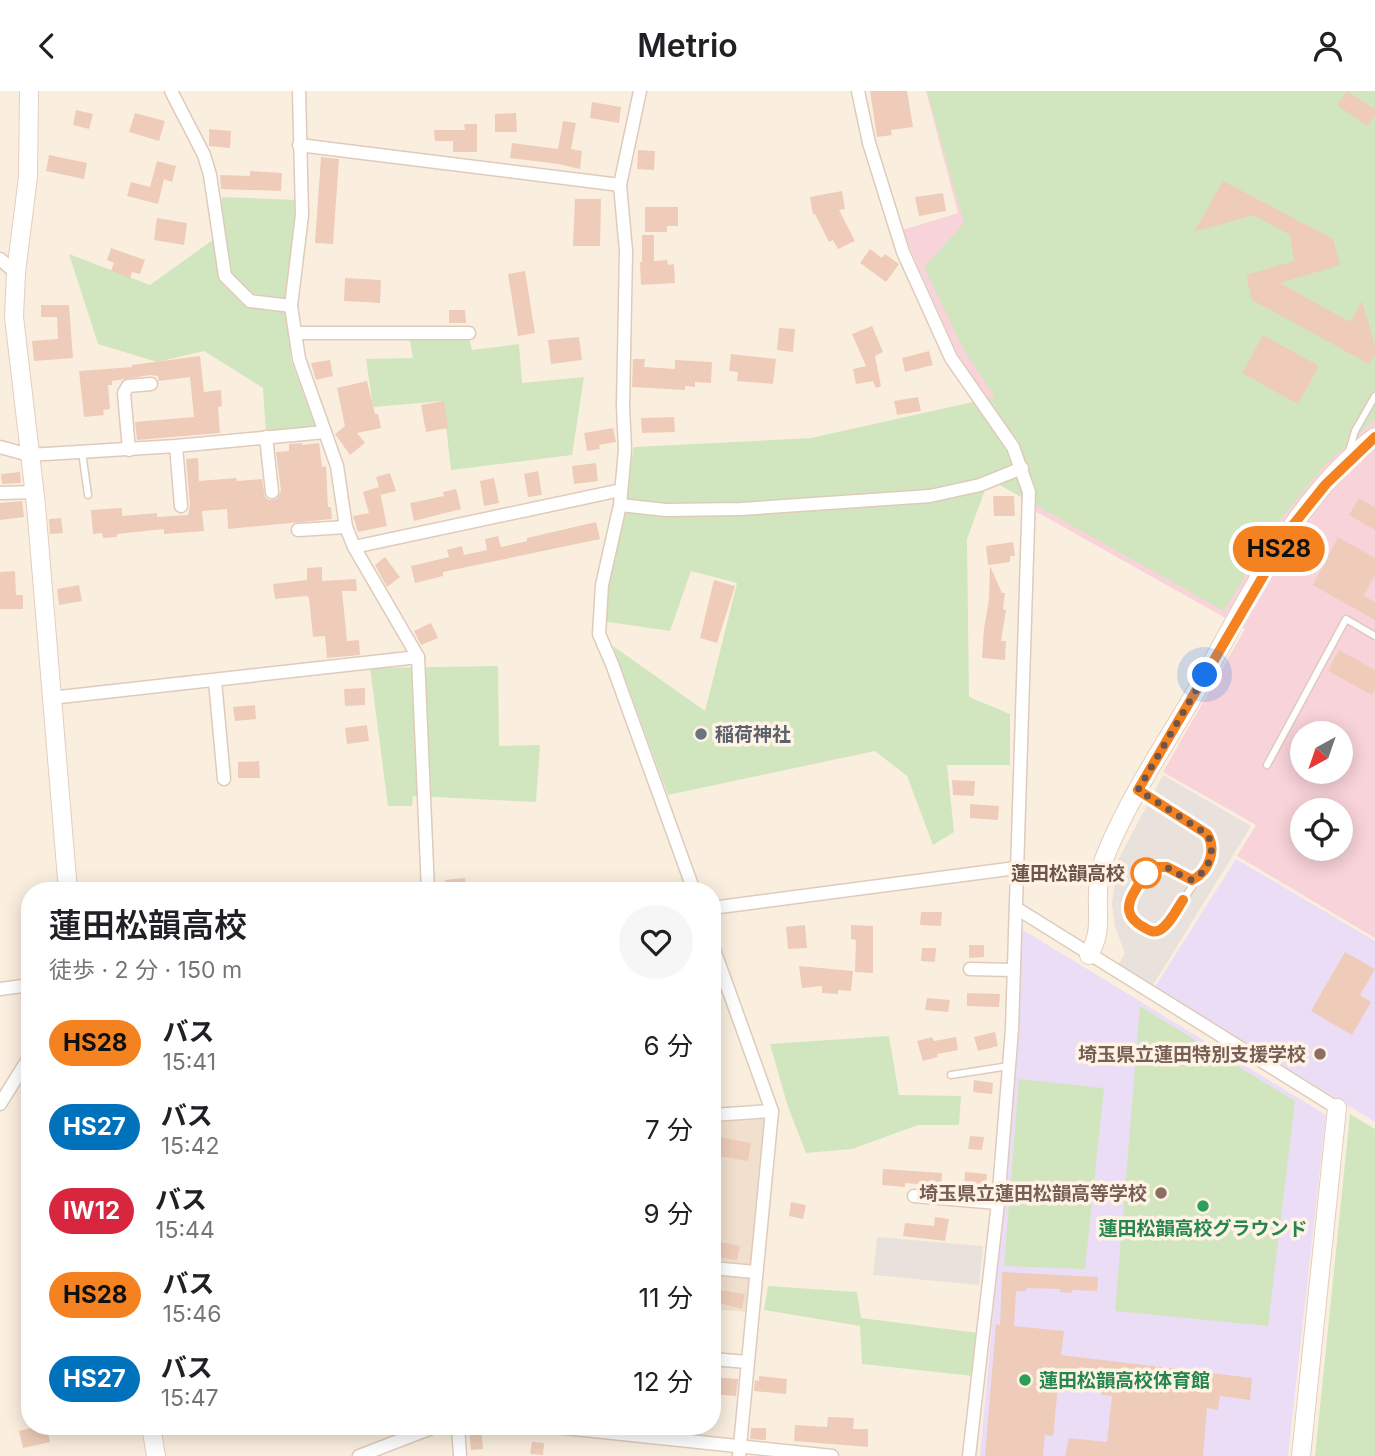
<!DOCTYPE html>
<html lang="ja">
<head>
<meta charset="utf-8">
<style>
	:root { --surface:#fff; --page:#f6f6f6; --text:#202124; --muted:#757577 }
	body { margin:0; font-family:Inter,"Noto Sans JP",sans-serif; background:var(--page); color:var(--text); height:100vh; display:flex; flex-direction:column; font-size:26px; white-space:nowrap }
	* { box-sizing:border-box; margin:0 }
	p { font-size:23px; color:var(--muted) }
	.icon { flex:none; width:38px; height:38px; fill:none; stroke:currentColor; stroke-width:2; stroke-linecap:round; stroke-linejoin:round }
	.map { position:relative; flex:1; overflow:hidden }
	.sheet { position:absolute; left:21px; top:791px; width:700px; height:553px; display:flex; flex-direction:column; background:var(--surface); border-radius:28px; box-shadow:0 4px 18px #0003 }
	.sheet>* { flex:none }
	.badge { padding:0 14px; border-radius:23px; font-size:24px; line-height:46px }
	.needle { width:46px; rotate:220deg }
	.tools { position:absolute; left:1290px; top:630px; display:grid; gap:14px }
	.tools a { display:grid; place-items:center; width:63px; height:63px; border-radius:50%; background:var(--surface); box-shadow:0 4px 18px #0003; font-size:35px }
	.you { position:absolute; width:35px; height:35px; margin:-18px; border:5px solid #fff; border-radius:50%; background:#1a73e8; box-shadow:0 0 0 10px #1a73e833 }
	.map>.badge { position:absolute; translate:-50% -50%; box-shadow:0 0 0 4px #fff }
	.round { display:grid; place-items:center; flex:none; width:74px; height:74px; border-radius:37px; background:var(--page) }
	.summary { display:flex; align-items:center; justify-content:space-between; height:119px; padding:0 28px }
	h1 { font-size:33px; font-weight:600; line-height:52px }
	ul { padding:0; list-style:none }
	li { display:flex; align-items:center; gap:21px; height:84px; padding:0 28px }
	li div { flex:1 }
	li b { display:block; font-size:26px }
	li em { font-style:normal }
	li .badge { min-width:77px; font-weight:700; text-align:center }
	header { display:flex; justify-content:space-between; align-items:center; height:91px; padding:0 28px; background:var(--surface); font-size:32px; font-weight:600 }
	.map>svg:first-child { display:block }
</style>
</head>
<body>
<header><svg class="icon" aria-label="back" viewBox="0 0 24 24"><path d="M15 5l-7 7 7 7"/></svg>Metrio<svg class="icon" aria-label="person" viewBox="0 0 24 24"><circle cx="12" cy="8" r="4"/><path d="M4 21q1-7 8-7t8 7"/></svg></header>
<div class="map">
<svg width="1375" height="1365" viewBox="0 0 1375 1365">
	<rect width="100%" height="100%" fill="#faefdf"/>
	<path fill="#f1e0ce" d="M761 1027 767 1032 747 1221 712 1218V1028Z"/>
	<g fill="#e9e1db">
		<path d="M1163 684 1251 735 1153 894 1118 874 1125 862 1115 836 1112 813 1117 771Z"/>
		<path d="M877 1146 983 1155 979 1194 873 1184Z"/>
	</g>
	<g fill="#ecddf6">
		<path d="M1236 768 1375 850V1031L1155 896Z"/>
		<path d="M1020 837 1326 1024 1288 1365H980L1015 986Z"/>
	</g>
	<path fill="#f8d3d9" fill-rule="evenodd" d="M926 0H1375V847L1237 765 1256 734 1163 681 1245 538 1035 420 1030 376 957 262 902 139 958 122ZM1302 642H1340V681H1302ZM1302 719H1340V758H1302Z"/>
	<g fill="#d1e6bf">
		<path d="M927 0H1375V328L1324 375 1276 434 1224 520 989 388 967 448 969 606 1010 623V674H947L954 741 933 754 907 685 875 660 668 704 613 555 705 620 737 492 691 480 670 540 602 530 634 356 811 347 995 306 964 259 924 176 964 132Z"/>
		<path d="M222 106 297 109 287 207 291 269 316 337 266 342 263 297 204 260 157 271 98 253 69 163 150 194 214 148Z"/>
		<path d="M468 242 472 259 519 253 522 292 584 286 572 364 451 379 443 310 373 316 366 268 413 267 409 244Z"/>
		<path d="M498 575 499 655 540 654 536 711 413 705 412 715H388L370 577Z"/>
		<path d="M1140 915 1295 1010 1268 1235 1115 1220Z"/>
		<path d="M889 945 899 1004 961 1005 959 1034H918L852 1058 806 1062 788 1016 770 953Z"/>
		<path d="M1019 988 1104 997 1085 1178 1004 1175Z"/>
		<path d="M1350 1023 1375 1038V1365H1315Z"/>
		<path d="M768 1195 857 1201 861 1227 978 1242 973 1285 862 1273 860 1235 764 1219Z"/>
	</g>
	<g fill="#eeccb9">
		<path d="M870 0H907L913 36 891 39 892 44 877 46Z"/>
		<path d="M1347 0 1375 18V25L1367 35 1337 14Z"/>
		<path d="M592 11 621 16 619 32 590 27Z"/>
		<path d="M76 19 93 23 89 38 73 34Z"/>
		<path d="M135 22 165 30 159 50 129 41Z"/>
		<path d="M516 22 517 41H495V23Z"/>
		<path d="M563 30 576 32 571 58 582 60 580 78 559 73 510 67 512 52 558 58Z"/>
		<path d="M464 33H477V61H453V50H435L434 39H465Z"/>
		<path d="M209 38 231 40 230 57 209 55Z"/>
		<path d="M638 59 655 60 654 79 637 78Z"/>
		<path d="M49 64 87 72 84 88 46 80Z"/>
		<path d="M321 66 339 68 333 153 315 152Z"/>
		<path d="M157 70 176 75 172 91 164 88 158 113 127 105 131 91 150 96Z"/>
		<path d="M250 80 282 82 281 100 221 98 220 84 250 85Z"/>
		<path d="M1223 90 1333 148 1340 174 1280 192 1350 231 1362 210 1375 255V264L1369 273 1252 209 1246 184 1294 170 1290 144 1253 124 1194 141Z"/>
		<path d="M842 100 845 118 839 119 855 150 838 158 833 149 829 151 815 123 813 124 810 106Z"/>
		<path d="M943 102 946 120 919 125 915 106Z"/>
		<path d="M575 108H601L600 155H573Z"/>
		<path d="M645 116H678V135H667V141H645Z"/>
		<path d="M157 127 187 132 184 154 154 149Z"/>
		<path d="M642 144H654V170L667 169 668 174 674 173 675 192 641 194 640 171H642Z"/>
		<path d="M111 157 145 169 140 183 132 181 130 187 111 180 114 172 107 169Z"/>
		<path d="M870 158 882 167 885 163 899 173 886 191 860 172Z"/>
		<path d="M525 180 535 242 518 245 508 183Z"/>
		<path d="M345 187 381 189 380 212 344 210Z"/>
		<path d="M41 214H69L73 267 34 270 32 250 58 248 57 226H41Z"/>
		<path d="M449 219H465L466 232H449Z"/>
		<path d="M872 235 883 261 875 265 881 295 876 297 873 290 856 293 853 278 866 275 852 243Z"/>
		<path d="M779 237 795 238 793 261 777 259Z"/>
		<path d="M1263 244 1319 275 1298 313 1242 282Z"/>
		<path d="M579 246 582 269 551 273 548 249Z"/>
		<path d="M929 260 933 274 905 281 902 267Z"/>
		<path d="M731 263 776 268 773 293 737 290 738 281 729 280Z"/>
		<path d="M200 265 204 301 221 299 222 315 218 316 220 342 137 349 135 331 194 326 190 286 159 290 158 285 150 284 112 290V294H108L110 318 103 319 104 324 84 326 79 280 132 276V274Z"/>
		<path d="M633 268H645L644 276 675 278V269L712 271 711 292 695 291V296L685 295V299L632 296Z"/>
		<path d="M330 269 333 285 316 289 311 272Z"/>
		<path d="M367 290 375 323H378L381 337 357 342 365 352 350 364 335 343 345 335 337 297Z"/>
		<path d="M918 306 921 320 897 324 894 310Z"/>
		<path d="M444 310 448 337 426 341 421 314Z"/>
		<path d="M674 326 675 341 642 342 641 327Z"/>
		<path d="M613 337 616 351 599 354 600 358 587 360 584 342Z"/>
		<path d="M302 352V354L319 352 322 376 326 375 328 416H331L332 428 228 438 227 418 202 420 204 440 164 443V438L117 443V446L103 447 102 442 93 443 91 419 122 417V425L157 422V426L188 424 190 414 186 368 198 367 199 390 236 387 237 390 262 388 265 406 269 409 277 408 281 400 276 361 289 360V353Z"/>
		<path d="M596 372 598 390 574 393 572 375Z"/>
		<path d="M538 380 542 404 528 406 524 383Z"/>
		<path d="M20 381 21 392 2 393 1 383Z"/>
		<path d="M390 382 396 400 381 404 376 386Z"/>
		<path d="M494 387 499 412 484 415 480 390Z"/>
		<path d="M379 396 387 435 358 441 353 425 369 422 363 401Z"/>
		<path d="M456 398 461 418 414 430 410 412 444 405 443 401Z"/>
		<path d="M993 405H1014L1015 425H994Z"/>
		<path d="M1359 407 1375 416V439L1349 424Z"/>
		<path d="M22 410 24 426 0 429V412Z"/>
		<path d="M61 427 63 442 50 443 49 428Z"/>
		<path d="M596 431 600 448 443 481V485L415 492 411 475 449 466 447 459 462 455 464 464 487 459 485 448 498 445 501 456 527 450V447Z"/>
		<path d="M1338 446 1375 467V484L1363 505 1375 511V529L1313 494Z"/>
		<path d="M1013 451 1015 465H1010V471L988 474 986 455Z"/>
		<path d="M385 466 400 486 387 496 375 474Z"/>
		<path d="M990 475 1002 502H1005L1003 518 1006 519 1001 550H1006L1005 569 982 567 984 537 989 509Z"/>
		<path d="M322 476V490L356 488 357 500H342L347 550 359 549 360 564 327 567 325 545 313 546 309 507 307 505 275 508 273 493 307 489V477Z"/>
		<path d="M15 480 16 504H23V518H0V481Z"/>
		<path d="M714 489 735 495 717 552 700 547Z"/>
		<path d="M79 494 82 510 59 514 57 498Z"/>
		<path d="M431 532 438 547 421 554 414 540Z"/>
		<path d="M1339 559 1375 579V598L1372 604 1328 580Z"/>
		<path d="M365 597V614L345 615 344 598Z"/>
		<path d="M255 614 256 628 235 630 233 616Z"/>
		<path d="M367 634 369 650 347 653 345 637Z"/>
		<path d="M259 670 260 687H238V671Z"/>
		<path d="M952 689 975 690 974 705 953 704Z"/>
		<path d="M970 713 999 715 998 729 970 727Z"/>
		<path d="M465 787 467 800H447L445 789Z"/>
		<path d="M921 821H942L941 835 920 834Z"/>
		<path d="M805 834 807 857 788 858 786 836Z"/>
		<path d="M851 834 873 835V882L855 881 856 849 851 848Z"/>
		<path d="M969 854H984V866L969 867Z"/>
		<path d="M922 857H936L935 871 921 870Z"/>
		<path d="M1345 861 1375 878 1360 904 1371 911 1352 944 1311 920Z"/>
		<path d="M799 875 853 880 851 900 838 899V903L822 902V895L802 897Z"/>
		<path d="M967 902 1000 903 999 916 967 915Z"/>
		<path d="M927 907 950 909 948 921 925 919Z"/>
		<path d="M995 941 998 955 978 960 974 946Z"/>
		<path d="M932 946 934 950 956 946 958 959 937 963 938 966 923 970 917 950Z"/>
		<path d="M974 989 993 992 992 1003 973 1001Z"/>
		<path d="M712 1045 751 1052 748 1070 712 1064Z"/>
		<path d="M970 1045 984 1046 982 1059 968 1058Z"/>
		<path d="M883 1078 942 1082 941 1095 905 1092V1096L882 1094Z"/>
		<path d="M965 1081 987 1083 986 1099 964 1097Z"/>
		<path d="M791 1111 806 1114 803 1128 789 1125Z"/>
		<path d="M935 1126 949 1128 945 1150 903 1145 905 1132 934 1135Z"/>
		<path d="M720 1151 740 1155 737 1169 717 1166Z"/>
		<path d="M1002 1181 1098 1186 1097 1200 1072 1199V1202L1060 1201V1198L1026 1197V1200H1016L1014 1235 1064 1240 1061 1264 1252 1287 1250 1309 1220 1305 1218 1319 1207 1317 1203 1365H1065L1069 1347 1107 1351 1112 1305 1101 1304 1103 1292 1059 1285 1053 1345 1045 1344 1043 1365H985L996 1233 1000 1234Z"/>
		<path d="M712 1198 745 1203 742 1218 712 1210Z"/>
		<path d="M759 1285 787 1288 786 1303 754 1300 755 1289 759 1290Z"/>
		<path d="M712 1286 738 1288 736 1305 712 1303Z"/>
		<path d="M828 1326 854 1327 853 1338H868V1356L794 1350 795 1334 827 1336Z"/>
		<path d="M39 1335H47L50 1351 23 1357 19 1340Z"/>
		<path d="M481 1337 483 1358 471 1359 469 1338Z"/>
		<path d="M751 1337H766V1349L750 1348Z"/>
		<path d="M532 1351 544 1352 543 1364 530 1363Z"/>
	</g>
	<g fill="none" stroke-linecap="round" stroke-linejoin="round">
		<defs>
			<g id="lane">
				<path d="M1349 360 1355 340 1375 305"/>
				<path d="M82 361 88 404"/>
				<path d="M1267 674 1346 528 1375 545"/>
				<path d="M1138 699 1207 743C1213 753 1213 759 1209 770L1168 832C1164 836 1160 840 1154 841 1142 841 1127 826 1128 815 1129 803 1143 784 1152 776H1167L1187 789 1198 786"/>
				<path d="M951 984 1009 975"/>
			</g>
			<g id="street">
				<path d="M171 0 204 64 210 84 225 185 250 210 291 215"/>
				<path d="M299 0 302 124 291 215 299 268 337 375 346 436 354 456 418 566 428 800"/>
				<path d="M640 0 620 94 626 160 623 315 625 359 620 414 602 494 599 543 612 573 694 800"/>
				<path d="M858 0 869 52 903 161 951 267 1013 356 1029 401 1012 938 998 1112 969 1365"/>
				<path d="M299 54 620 94"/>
				<path d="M0 168 16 182"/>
				<path d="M295 242H469"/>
				<path d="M266 346 272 401"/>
				<path d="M176 355 181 415"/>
				<path d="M0 356 29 364 176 355 325 341"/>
				<path d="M129 359 124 302 128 295 151 293"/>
				<path d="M0 402 35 401"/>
				<path d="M620 414 666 419 741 418 930 405 980 394 1022 377"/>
				<path d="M298 439 346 436"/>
				<path d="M354 456 621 399"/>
				<path d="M215 590 224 688"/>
				<path d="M51 607 418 566"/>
				<path d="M712 817 1016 777"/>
				<path d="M1016 817 1337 1017"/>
				<path d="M712 853 772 1020 739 1365"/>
				<path d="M970 878 1013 879"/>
				<path d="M0 898 30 894"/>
				<path d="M0 1013 30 965"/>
				<path d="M712 1024 772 1020"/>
				<path d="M914 1105 998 1112"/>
				<path d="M712 1177 755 1181"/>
				<path d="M712 1268 747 1271"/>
				<path d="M458 1335 460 1365"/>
				<path d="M546 1335 832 1365"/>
				<path d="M359 1365 437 1335"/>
			</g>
			<g id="secondary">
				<path d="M29 0 28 86 16 182 14 226 36 414 68 800"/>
				<path d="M1089 864C1102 840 1097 828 1098 802 1098 787 1103 769 1109 756 1132 702 1166 652 1195 602 1245 515 1293 407 1375 346"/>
				<path d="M151 1335 156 1365"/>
				<path d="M1301 1365 1337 1017"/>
			</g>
		</defs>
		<use href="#lane" stroke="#decbbc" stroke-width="9"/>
		<use href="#street" stroke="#decbbc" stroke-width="15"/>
		<use href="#secondary" stroke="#e4cdbd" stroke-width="20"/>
		<use href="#lane" stroke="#fff" stroke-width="6"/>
		<use href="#street" stroke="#fff" stroke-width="12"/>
		<use href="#secondary" stroke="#fff" stroke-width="18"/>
	</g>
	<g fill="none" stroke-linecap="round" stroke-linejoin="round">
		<defs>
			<path id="line" d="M1183 809C1177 818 1170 833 1160 839 1154 842 1150 840 1145 837 1126 827 1125 815 1136 798 1141 790 1145 782 1152 776H1167L1192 789C1209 781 1217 759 1207 743L1138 699 1293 434 1326 393 1375 346"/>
		</defs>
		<use href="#line" stroke="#fff" stroke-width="16"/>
		<use href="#line" stroke="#f58220" stroke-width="10"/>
		<path stroke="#6f5549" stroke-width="7" stroke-dasharray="0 12.6" d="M1146 782C1161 764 1175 785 1192 789 1209 781 1217 759 1207 743L1138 699 1205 584"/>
	</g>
	<circle fill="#6b7280" stroke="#fef3e5" stroke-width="2.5" cx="701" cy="643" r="7"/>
	<circle fill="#fff" stroke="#f58220" stroke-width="3.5" cx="1146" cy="782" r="14"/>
	<g fill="#8d6e63" stroke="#fef3e5" stroke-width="2.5">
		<circle cx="1320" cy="963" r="7"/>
		<circle cx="1161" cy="1102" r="7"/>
	</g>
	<g fill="#2e9e5b" stroke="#fef3e5" stroke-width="2.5">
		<circle cx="1203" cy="1115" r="7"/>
		<circle cx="1025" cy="1289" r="7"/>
	</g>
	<g text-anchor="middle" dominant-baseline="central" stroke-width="7" stroke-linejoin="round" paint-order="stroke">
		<g font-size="19" font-weight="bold" fill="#5b616d" stroke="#fef3e5" text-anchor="start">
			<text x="715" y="643">稲荷神社</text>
		</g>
		<g font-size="19" font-weight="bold" fill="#6f5549" stroke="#fef3e5" text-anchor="end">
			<text x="1125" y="782">蓮田松韻高校</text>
		</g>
		<g font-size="19" font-weight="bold" fill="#785e54" stroke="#fef3e5" text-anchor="end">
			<text x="1306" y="963">埼玉県立蓮田特別支援学校</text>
			<text x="1147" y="1102">埼玉県立蓮田松韻高等学校</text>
		</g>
		<g font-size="19" font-weight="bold" fill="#27864d" stroke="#fef3e5">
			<text x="1203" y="1137">蓮田松韻高校グラウンド</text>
			<text x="1039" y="1289" text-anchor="start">蓮田松韻高校体育館</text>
		</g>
	</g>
</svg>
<div class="tools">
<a><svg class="needle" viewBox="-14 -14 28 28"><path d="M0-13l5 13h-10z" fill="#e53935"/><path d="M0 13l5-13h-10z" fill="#757577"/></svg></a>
<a><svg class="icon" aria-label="locate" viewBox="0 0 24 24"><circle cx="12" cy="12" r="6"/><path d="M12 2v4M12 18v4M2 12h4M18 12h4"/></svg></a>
</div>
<div class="you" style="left:1205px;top:584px"></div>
<b class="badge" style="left:1279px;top:458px;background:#f58220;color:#111">HS28</b>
<section class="sheet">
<div class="summary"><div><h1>蓮田松韻高校</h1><p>徒歩 · 2 分 · 150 m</p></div><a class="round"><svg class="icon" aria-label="heart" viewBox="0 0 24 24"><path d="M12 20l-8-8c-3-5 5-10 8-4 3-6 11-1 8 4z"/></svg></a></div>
<ul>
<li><span class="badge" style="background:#f58220;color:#111">HS28</span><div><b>バス</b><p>15:41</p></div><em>6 分</em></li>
<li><span class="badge" style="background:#0072bc;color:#fff">HS27</span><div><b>バス</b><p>15:42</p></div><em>7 分</em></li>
<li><span class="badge" style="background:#d7263d;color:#fff">IW12</span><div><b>バス</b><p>15:44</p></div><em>9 分</em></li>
<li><span class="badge" style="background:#f58220;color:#111">HS28</span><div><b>バス</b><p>15:46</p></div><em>11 分</em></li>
<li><span class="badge" style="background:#0072bc;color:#fff">HS27</span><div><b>バス</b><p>15:47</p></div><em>12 分</em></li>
</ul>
</section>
</div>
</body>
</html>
